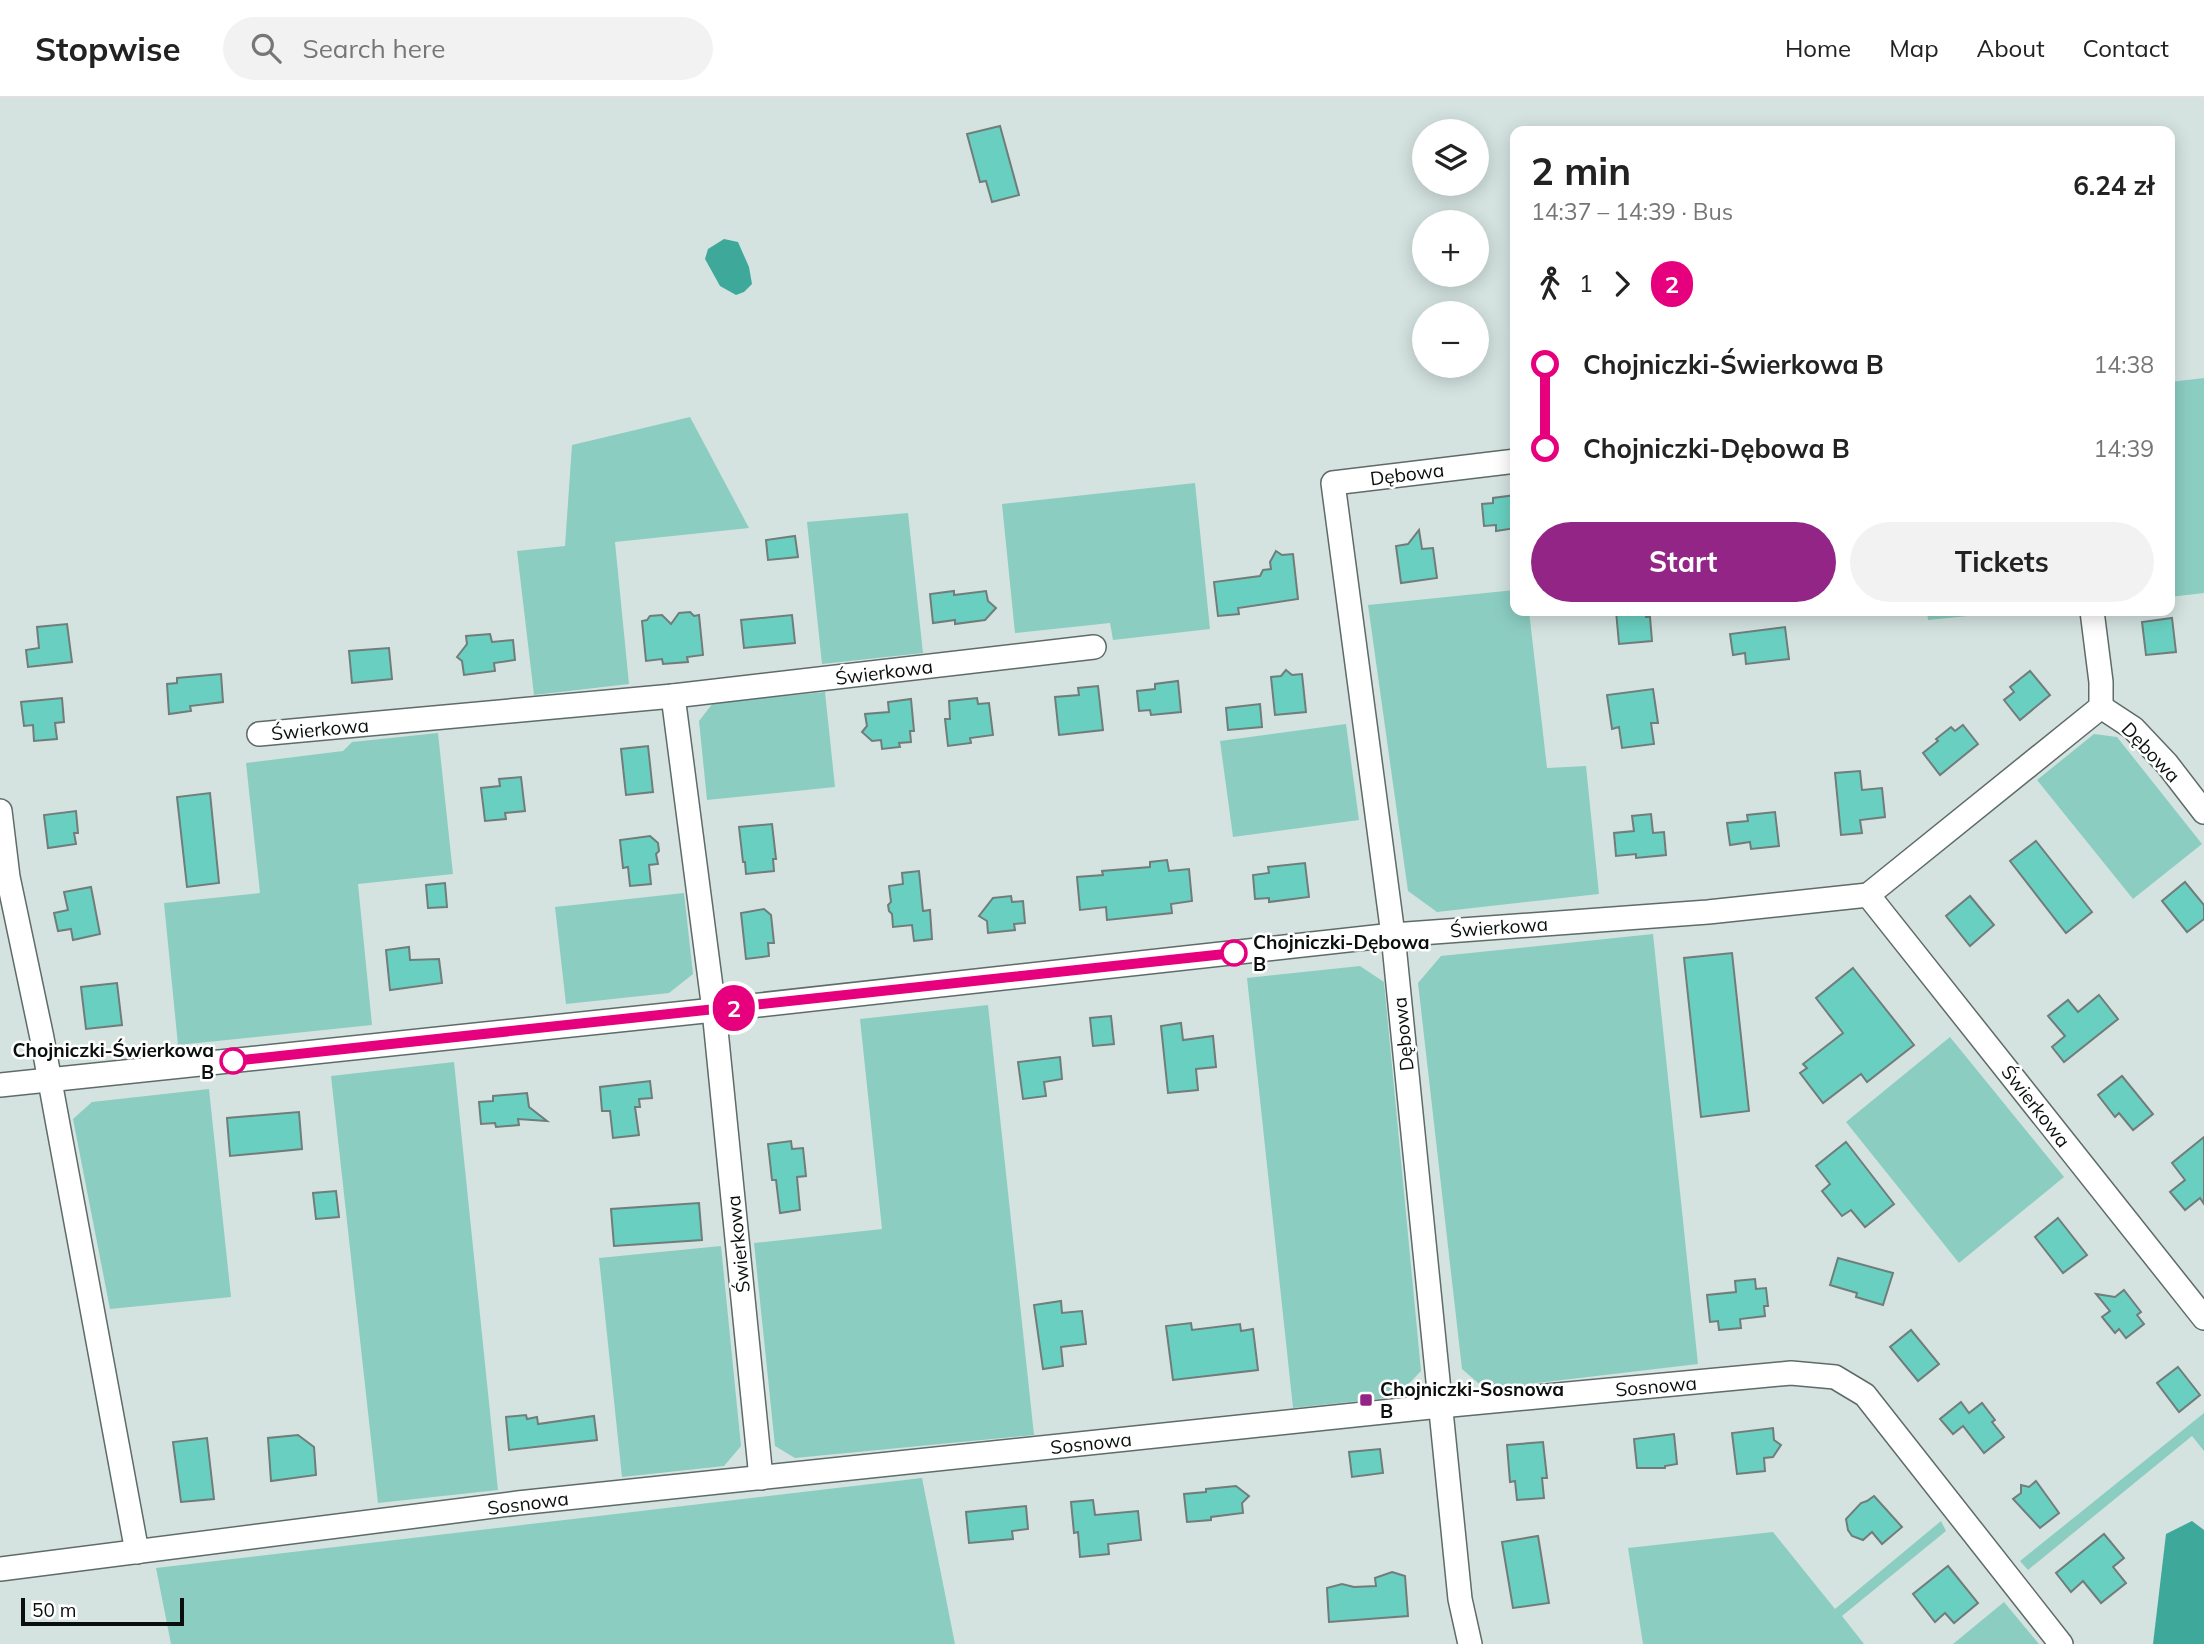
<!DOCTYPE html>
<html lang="en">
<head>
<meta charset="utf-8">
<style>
	:root { --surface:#fff; --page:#f2f2f2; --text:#222; --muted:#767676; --line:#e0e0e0; --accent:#932586 }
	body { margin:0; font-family:Mulish,sans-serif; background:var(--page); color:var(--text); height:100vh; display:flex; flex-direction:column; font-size:26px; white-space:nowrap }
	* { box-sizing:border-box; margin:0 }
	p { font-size:23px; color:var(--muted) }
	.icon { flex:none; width:38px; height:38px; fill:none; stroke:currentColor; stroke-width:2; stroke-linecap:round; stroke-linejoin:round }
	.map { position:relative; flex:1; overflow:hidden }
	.panel { position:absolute; left:1510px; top:28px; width:665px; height:490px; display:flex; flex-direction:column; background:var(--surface); border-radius:14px; box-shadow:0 4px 18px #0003 }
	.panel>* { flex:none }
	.badge { padding:0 14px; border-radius:23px; font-size:24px; line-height:46px }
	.tools { position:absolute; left:1412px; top:21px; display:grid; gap:14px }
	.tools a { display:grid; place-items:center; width:77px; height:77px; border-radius:50%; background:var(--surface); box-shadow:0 4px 18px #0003; font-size:35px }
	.scale { position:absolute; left:21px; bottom:18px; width:163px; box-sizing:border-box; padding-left:7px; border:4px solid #0a0f0e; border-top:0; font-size:19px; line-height:24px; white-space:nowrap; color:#0a0f0e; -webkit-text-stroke:5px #fff; paint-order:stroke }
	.map>.badge { position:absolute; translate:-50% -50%; box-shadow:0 0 0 4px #fff }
	.legs { display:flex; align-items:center; gap:10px; height:77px; padding:0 21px; font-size:23px }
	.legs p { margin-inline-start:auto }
	.overview { display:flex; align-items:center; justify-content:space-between; height:119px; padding:0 21px }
	h1 { font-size:38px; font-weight:700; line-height:52px }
	.primary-button { display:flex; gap:14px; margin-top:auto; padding:14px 21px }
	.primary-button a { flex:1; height:80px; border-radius:42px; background:var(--accent); color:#fff; font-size:28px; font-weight:700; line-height:80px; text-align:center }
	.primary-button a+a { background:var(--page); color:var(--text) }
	ul { padding:0 21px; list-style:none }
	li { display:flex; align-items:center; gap:24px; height:84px; font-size:26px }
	li i { display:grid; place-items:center; width:10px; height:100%; margin:0 9px; background:currentColor }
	li i::after { content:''; width:18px; height:18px; margin:-9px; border:5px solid; border-radius:50%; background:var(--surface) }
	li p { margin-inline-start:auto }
	li:first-child i { background:linear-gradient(#0000 50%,currentColor 0) }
	li:last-child i { background:linear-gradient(currentColor 50%,#0000 0) }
	header { display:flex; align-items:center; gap:42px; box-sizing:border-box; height:98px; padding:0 35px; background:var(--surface); border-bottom:2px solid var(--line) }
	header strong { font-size:33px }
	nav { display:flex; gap:38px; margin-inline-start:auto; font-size:24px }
	.search { width:490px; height:63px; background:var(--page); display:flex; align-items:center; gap:18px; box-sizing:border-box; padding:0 24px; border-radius:38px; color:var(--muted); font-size:26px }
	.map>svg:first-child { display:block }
</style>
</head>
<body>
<header>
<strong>Stopwise</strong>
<div class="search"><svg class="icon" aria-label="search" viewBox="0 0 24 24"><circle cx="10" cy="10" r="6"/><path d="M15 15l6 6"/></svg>Search here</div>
<nav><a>Home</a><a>Map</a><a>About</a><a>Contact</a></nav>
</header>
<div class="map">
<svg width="2204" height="1546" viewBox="0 0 2204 1546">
	<rect width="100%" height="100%" fill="#d4e3e0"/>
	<g fill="#8ccdc2">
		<path d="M2204 280V495L2170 499V284Z"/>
		<path d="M690 319 749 430 615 444 629 586 534 597 517 453 565 448 572 347Z"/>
		<path d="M1195 385 1210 531 1113 542 1110 525 1015 535 1002 406Z"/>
		<path d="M908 415 923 555 822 566 807 424Z"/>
		<path d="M1515 492 1516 513H1529L1547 670 1586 668 1599 796 1437 814 1408 793 1368 507Z"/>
		<path d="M1927 513H2018L1928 522Z"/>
		<path d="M825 594 835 689 707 702 699 623 713 605Z"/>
		<path d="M1346 626 1359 722 1233 739 1220 643Z"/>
		<path d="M438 635 453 776 358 786 372 927 178 947 164 805 260 795 246 665 343 653 352 644Z"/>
		<path d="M2094 636 2117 639 2202 746 2133 801 2037 682Z"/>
		<path d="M684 795 693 876 669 895 566 906 555 809Z"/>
		<path d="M1653 836 1698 1266 1485 1291 1462 1271 1418 885 1441 858Z"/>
		<path d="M1360 868 1384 884 1421 1273 1396 1299 1293 1310 1247 880Z"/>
		<path d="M988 907 1034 1337 795 1360 775 1348 754 1145 882 1131 860 921Z"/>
		<path d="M1950 939 2064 1079 1959 1165 1846 1024Z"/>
		<path d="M454 964 498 1392 378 1405 331 978Z"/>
		<path d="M209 991 231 1199 110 1211 73 1021 92 1004Z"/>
		<path d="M721 1148 741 1348 724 1368 622 1379 599 1160Z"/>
		<path d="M2204 1315V1353L2192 1338 2028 1472 2020 1463Z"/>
		<path d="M922 1380 955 1546H171L156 1470Z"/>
		<path d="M1941 1423 1946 1433 1842 1518 1864 1546H1643L1628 1450 1773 1434 1835 1511Z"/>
		<path d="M2004 1504 2039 1546H1953Z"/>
	</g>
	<g fill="#3ea99b">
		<path d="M724 141 738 144 749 169 752 186 744 194 736 197 720 188 705 161 708 151Z"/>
		<path d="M2192 1423 2204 1432V1546H2153L2166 1436Z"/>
	</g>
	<g fill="#69d0c1" stroke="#707d7a" stroke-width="2">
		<path d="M1000 28 1019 97 992 104 986 83 980 84 967 36Z"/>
		<path d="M1516 397V430L1496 433V427L1484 428 1482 406 1493 405V400Z"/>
		<path d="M1419 432 1422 451 1433 450 1437 480 1401 485 1396 448 1408 446Z"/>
		<path d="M795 438 798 459 768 462 766 442Z"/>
		<path d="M1276 453 1282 457 1293 456 1298 501 1238 510 1239 516 1218 518 1214 484 1260 478 1263 472 1271 471 1270 464Z"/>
		<path d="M954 493V497L986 493 988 503 996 510 985 522 955 526V522L933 525 930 496Z"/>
		<path d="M1616 513H1645L1646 519H1650L1652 543 1619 546Z"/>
		<path d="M690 514 694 518 699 517 703 557 687 559 688 564 663 566 662 561 646 563 642 523 647 522 650 518 662 517 671 526 679 515Z"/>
		<path d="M792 517 795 545 744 550 741 522Z"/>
		<path d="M2172 520 2176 554 2146 557 2142 524Z"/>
		<path d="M67 526 72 564 28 569 26 552 39 550 37 529Z"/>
		<path d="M1785 529 1789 561 1746 566 1745 555 1733 557 1730 536Z"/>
		<path d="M490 536 492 544 513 542 515 562 494 565 495 573 464 577 462 563 457 559 467 546 466 538Z"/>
		<path d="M389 550 392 581 352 585 349 553Z"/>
		<path d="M1286 572 1292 577 1302 576 1306 614 1275 617 1271 579 1281 578Z"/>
		<path d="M2030 573 2050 597 2020 622 2004 602 2014 594 2010 589Z"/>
		<path d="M221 576 223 604 190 608 191 613 169 616 167 586 177 585V580Z"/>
		<path d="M1178 583 1181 614 1151 617 1150 612 1139 613 1137 593 1155 591V586Z"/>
		<path d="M1098 588 1103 632 1059 637 1055 599 1079 597 1078 590Z"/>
		<path d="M1653 591 1658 625H1651L1654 646 1622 650 1619 629 1612 631 1607 597Z"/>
		<path d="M62 600 64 624 55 625 57 641 34 643 33 627 24 628 21 604Z"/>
		<path d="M977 600 978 606 989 605 993 637 970 640 971 645 948 648 945 621H950L949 603Z"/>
		<path d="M911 601 914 633H910L911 644 899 645 900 649 882 651 881 642 872 643 862 634 867 628 865 616 889 614 888 604Z"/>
		<path d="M1260 606 1262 629 1228 632 1226 610Z"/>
		<path d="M1963 627 1978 646 1940 677 1923 655 1938 643 1936 641 1951 629 1955 633Z"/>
		<path d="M648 648 653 694 626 697 621 651Z"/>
		<path d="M1860 673 1862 692 1882 690 1885 719 1860 722 1862 735 1841 737 1835 675Z"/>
		<path d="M521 679 525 713 505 715 506 721 485 723 481 690 500 688 499 681Z"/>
		<path d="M210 695 219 785 187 789 177 699Z"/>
		<path d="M76 713 78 735H74L76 746 48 750 44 717Z"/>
		<path d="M1775 714 1779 748 1751 751 1750 744 1730 747 1727 725 1748 723 1747 717Z"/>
		<path d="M1651 716 1653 735 1664 734 1666 757 1636 760V756L1616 758 1614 735 1634 733 1632 718Z"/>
		<path d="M772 726 776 761H773L774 773 746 776 745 764H743L739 729Z"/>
		<path d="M650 738 658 745 659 753 656 756 658 766 649 767 651 786 630 788 628 769 623 770 620 742Z"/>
		<path d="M2036 743 2092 814 2066 835 2010 763Z"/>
		<path d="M1167 762 1169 773 1189 771 1192 803 1171 806 1172 815 1107 822 1106 809 1080 812 1077 779 1103 777 1102 773 1150 769V764Z"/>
		<path d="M1305 765 1309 799 1269 804V800L1255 801 1253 777 1269 775 1268 769Z"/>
		<path d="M919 773 923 813 930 812 932 841 914 843 912 827 893 829 892 816 889 813 888 807 891 804 889 788 903 786 902 775Z"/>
		<path d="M2185 784 2204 807V821L2187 834 2162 803Z"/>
		<path d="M445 785 447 809 428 810 426 787Z"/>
		<path d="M91 789 100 836 73 842 71 831 58 833 54 815 68 812 64 794Z"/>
		<path d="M1011 798 1012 804 1023 803 1025 825 1014 826 1015 832 988 835 987 823 979 818 993 800Z"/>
		<path d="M1970 798 1994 827 1970 848 1946 818Z"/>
		<path d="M764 811 771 817 774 845H768L769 858 746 861 741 815Z"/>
		<path d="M409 849 410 862 439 861 442 885 390 892 386 852Z"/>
		<path d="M1732 855 1749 1013 1701 1019 1684 860Z"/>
		<path d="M1853 870 1914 947 1867 984 1861 976 1823 1005 1800 975 1807 970 1803 966 1843 935 1816 900Z"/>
		<path d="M117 885 122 927 86 931 81 889Z"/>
		<path d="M2099 897 2118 921 2064 964 2052 949 2065 938 2048 918 2068 902 2078 914Z"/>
		<path d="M1111 918 1114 946 1093 948 1090 920Z"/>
		<path d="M1181 925 1183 942 1213 938 1216 969 1196 971 1198 992 1168 995 1161 928Z"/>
		<path d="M1060 959 1062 981 1044 984 1046 998 1023 1001 1018 964Z"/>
		<path d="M2122 978 2153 1016 2133 1032 2119 1015 2115 1019 2098 997Z"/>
		<path d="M650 983 652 1000 639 1001 640 1009H635L639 1037 613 1040 610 1013H602L600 989Z"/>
		<path d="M527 995 529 1009 547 1023 518 1021 519 1027 496 1029 495 1025 481 1026 479 1004 493 1003V998Z"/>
		<path d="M299 1014 302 1051 230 1058 227 1020Z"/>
		<path d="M2204 1039V1106L2200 1100 2185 1112 2170 1094 2185 1082 2172 1065Z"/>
		<path d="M791 1043 792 1051 803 1050 806 1078 797 1079 800 1112 780 1115 776 1082H772L768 1046Z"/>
		<path d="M1846 1044 1894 1106 1865 1129 1851 1112 1842 1118 1822 1093 1830 1086 1816 1068Z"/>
		<path d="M336 1093 339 1119 316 1121 313 1095Z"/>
		<path d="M699 1105 702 1142 614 1148 611 1111Z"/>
		<path d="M2058 1120 2087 1157 2063 1175 2035 1139Z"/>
		<path d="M1838 1160 1893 1175 1883 1207 1856 1199 1857 1195 1830 1187Z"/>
		<path d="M1755 1181 1756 1191 1766 1190 1768 1208H1764L1765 1218 1740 1221 1741 1230 1719 1232 1718 1223 1710 1224 1707 1197 1736 1194 1735 1183Z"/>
		<path d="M2124 1192 2141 1214 2137 1217 2144 1226 2126 1240 2119 1231 2115 1235 2102 1219 2110 1213 2096 1196 2115 1199Z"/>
		<path d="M1061 1203 1062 1215 1082 1213 1086 1246 1061 1249 1063 1268 1043 1271 1034 1207Z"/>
		<path d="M1191 1225 1192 1232 1240 1226 1241 1233 1253 1231 1258 1272 1173 1282 1166 1228Z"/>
		<path d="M1911 1232 1939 1266 1918 1283 1890 1249Z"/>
		<path d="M2178 1269 2200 1297 2179 1314 2157 1285Z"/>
		<path d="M1961 1304 1969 1315 1982 1305 1995 1322 1992 1324 2004 1339 1984 1355 1963 1328 1953 1336 1940 1321Z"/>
		<path d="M526 1317 527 1321 537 1319 538 1326 594 1318 597 1342 509 1352 506 1319Z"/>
		<path d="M1773 1330 1774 1342 1781 1347 1773 1359 1764 1360 1765 1373 1737 1376 1732 1335Z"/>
		<path d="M1674 1336 1677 1366 1665 1368V1370H1637L1634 1341Z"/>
		<path d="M298 1337 314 1349 316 1377 271 1383 268 1340Z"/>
		<path d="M207 1340 214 1401 181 1404 173 1344Z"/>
		<path d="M1543 1344 1547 1380H1542L1544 1400 1517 1402 1515 1383 1510 1384 1507 1347Z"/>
		<path d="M1380 1351 1383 1375 1352 1379 1349 1354Z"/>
		<path d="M2036 1383 2059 1415 2040 1430 2013 1401 2021 1395V1387L2029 1389Z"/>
		<path d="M1236 1388 1249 1398 1242 1405 1243 1415 1211 1419V1422L1187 1424 1184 1396 1206 1394V1391Z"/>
		<path d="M1874 1398 1902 1429 1882 1446 1872 1434 1863 1442 1852 1438 1848 1432 1846 1421 1861 1405 1867 1403Z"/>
		<path d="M1093 1402 1095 1417 1138 1413 1141 1442 1108 1446 1109 1456 1080 1459 1078 1434 1074 1435 1071 1404Z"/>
		<path d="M1026 1408 1028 1431 1012 1433 1013 1441 969 1445 966 1414Z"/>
		<path d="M2104 1436 2124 1460 2113 1469 2126 1485 2101 1505 2083 1483 2071 1494 2056 1475Z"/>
		<path d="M1538 1438 1549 1505 1513 1510 1502 1444Z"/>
		<path d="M1948 1468 1978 1505 1954 1525 1945 1515 1935 1524 1913 1496Z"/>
		<path d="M1392 1474 1405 1478 1408 1518 1329 1524 1327 1490 1342 1486 1354 1489 1376 1488 1375 1480Z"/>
	</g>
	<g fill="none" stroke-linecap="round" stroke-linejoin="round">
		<defs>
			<g id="minor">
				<path d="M2092 513 2101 584V609"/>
				<path d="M673 598 714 912 761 1380"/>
				<path d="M2101 609 2133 630 2167 666 2204 714"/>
				<path d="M259 636 673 598 1094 549"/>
				<path d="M0 713 8 779 42 940 137 1454"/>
				<path d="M1868 797 2101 609"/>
				<path d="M0 987 714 912 1393 837 1708 814 1868 797 2204 1220"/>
				<path d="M0 1471 518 1405 1440 1308 1791 1275 1835 1279 1865 1297 2061 1546"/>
				<path d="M1470 1546 1460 1501 1393 837 1333 385 1516 363"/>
			</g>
		</defs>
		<use href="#minor" stroke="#5e6b69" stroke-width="26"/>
		<use href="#minor" stroke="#fff" stroke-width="23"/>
	</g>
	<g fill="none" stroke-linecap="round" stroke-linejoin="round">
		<defs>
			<path id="line-1" d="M233 963 1234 855"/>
		</defs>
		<use href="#line-1" stroke="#fff" stroke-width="16"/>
		<use href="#line-1" stroke="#e6007e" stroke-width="10"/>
	</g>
	<g fill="#fff" stroke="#e6007e" stroke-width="3.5">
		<circle cx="1234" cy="855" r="12"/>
		<circle cx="233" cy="963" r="12"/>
	</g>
	<rect fill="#932586" stroke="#fff" stroke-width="2.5" x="1359" y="1295" width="14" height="14" rx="3.5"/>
	<g text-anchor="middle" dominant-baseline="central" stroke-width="5" stroke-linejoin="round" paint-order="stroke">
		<g font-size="19" fill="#0a0f0e" stroke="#fff">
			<text transform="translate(1407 376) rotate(-7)">Dębowa</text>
			<text transform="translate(884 574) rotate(-7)">Świerkowa</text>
			<text transform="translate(320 631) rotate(-5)">Świerkowa</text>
			<text transform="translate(2151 654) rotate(46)">Dębowa</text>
			<text transform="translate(1499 829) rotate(-4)">Świerkowa</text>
			<text transform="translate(1403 936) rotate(-96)">Dębowa</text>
			<text transform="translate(2036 1008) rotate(52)">Świerkowa</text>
			<text transform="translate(738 1146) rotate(-96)">Świerkowa</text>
			<text transform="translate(1656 1288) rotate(-5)">Sosnowa</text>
			<text transform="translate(1091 1345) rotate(-6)">Sosnowa</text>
			<text transform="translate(528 1405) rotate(-7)">Sosnowa</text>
		</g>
		<g font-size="19" font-weight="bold" fill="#0a0f0e" stroke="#fff" text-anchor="start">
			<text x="1253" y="844">Chojniczki-Dębowa<tspan x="1253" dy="22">B</tspan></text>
			<text x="214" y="952" text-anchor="end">Chojniczki-Świerkowa<tspan x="214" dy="22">B</tspan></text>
		</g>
		<g font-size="19" font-weight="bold" fill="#0a0f0e" stroke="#fff" text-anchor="start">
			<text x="1380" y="1291">Chojniczki-Sosnowa<tspan x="1380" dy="22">B</tspan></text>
		</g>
	</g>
</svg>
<div class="tools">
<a><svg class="icon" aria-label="layers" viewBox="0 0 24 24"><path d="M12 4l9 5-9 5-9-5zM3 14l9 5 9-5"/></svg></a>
<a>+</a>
<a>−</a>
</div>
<div class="scale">50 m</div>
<b class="badge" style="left:734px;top:910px;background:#e6007e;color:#fff">2</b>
<section class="panel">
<div class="overview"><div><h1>2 min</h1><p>14:37 – 14:39 · Bus</p></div><b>6.24 zł</b></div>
<div class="legs"><svg class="icon" aria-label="walk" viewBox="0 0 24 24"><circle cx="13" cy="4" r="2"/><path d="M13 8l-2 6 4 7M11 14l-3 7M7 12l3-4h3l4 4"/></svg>1<svg class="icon" aria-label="forward" viewBox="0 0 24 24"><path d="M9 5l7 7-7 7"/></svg><b class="badge" style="background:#e6007e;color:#fff">2</b></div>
<ul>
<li><i style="color:#e6007e"></i><b>Chojniczki-Świerkowa B</b><p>14:38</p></li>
<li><i style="color:#e6007e"></i><b>Chojniczki-Dębowa B</b><p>14:39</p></li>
</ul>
<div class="primary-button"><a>Start</a><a>Tickets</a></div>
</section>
</div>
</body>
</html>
